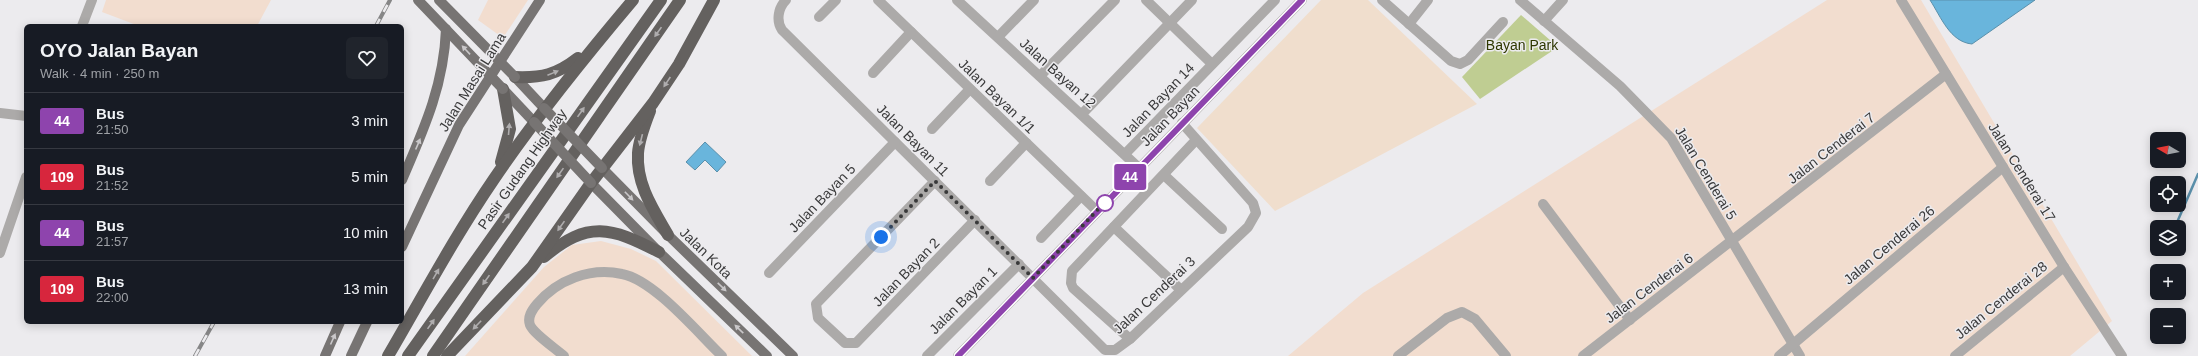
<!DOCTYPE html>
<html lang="en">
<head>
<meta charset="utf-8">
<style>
	:root { --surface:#171b24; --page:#20242c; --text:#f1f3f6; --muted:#9ea1a6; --line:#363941 }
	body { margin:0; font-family:Arial,sans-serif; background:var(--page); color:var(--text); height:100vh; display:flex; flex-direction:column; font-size:15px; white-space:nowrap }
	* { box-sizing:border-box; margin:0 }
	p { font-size:13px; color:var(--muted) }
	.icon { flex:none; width:22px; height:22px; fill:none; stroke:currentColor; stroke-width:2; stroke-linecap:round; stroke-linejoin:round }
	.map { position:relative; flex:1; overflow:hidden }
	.drawer { position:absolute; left:24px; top:24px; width:380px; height:300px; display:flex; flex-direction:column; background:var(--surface); border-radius:6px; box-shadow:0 2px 10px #0003 }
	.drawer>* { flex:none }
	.badge { padding:0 8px; border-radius:3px; font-size:14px; line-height:26px }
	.needle { width:26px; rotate:280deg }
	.buttons { position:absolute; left:2150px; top:132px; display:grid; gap:8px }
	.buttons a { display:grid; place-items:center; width:36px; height:36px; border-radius:6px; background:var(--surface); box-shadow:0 2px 10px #0003; font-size:20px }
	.you { position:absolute; width:20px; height:20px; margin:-10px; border:3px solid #fff; border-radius:50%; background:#1a73e8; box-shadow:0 0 0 6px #1a73e833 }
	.map>.badge { position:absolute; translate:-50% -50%; box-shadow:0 0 0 2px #fff }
	.round { display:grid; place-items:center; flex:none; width:42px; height:42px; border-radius:6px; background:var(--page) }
	.head { display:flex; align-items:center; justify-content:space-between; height:68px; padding:0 16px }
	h1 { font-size:19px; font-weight:700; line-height:30px }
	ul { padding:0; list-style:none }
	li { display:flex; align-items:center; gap:12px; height:56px; padding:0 16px; border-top:1px solid var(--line) }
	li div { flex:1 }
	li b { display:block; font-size:15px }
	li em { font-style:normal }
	li .badge { min-width:44px; font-weight:700; text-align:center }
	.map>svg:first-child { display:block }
</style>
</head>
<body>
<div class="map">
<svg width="2198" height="356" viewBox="0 0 2198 356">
	<rect width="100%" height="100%" fill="#ecebee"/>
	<g fill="#f2ddcf">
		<path d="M106 0H271L257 26H139L102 12Z"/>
		<path d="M488 0H528L503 38 478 20Z"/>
		<path d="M1827 0H1921L2112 321 2070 356H1288L1363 293Z"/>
		<path d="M601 241 631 249 656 261 752 356H465L544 267 572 245Z"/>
	</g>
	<path fill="#f0decd" d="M1321 0H1368L1477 104 1275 211 1197 128Z"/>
	<path fill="#bfcd92" d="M1521 15 1558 47 1480 99 1462 77Z"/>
	<g fill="#69b5dc" stroke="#5b90ab">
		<path d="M1930 0H2035L1972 44C1950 42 1941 17 1930 0Z"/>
		<path d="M705 142 726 162 717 172 705 160 695 170 686 162Z"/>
	</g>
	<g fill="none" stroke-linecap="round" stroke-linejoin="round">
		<path stroke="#5b90ab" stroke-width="2.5" d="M2175 227 2198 174"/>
		<g stroke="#acaaa9" stroke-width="10">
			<path d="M786 0C778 8 776 21 782 30L1105 350H1115L1130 339 1248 227 1256 213 1253 203 1182 123"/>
			<path d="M878 0 1097 211"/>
			<path d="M957 0 1139 168"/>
			<path d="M1146 0 1212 64"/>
			<path d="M1382 0 1451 61 1460 64 1468 60 1503 22"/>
			<path d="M1520 0 1620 86 1671 138 1800 356"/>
			<path d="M1901 0 2064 267 2122 356"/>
			<path d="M819 17 836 0"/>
			<path d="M1544 21 1563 0"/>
			<path d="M1409 24 1428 0"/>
			<path d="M82 26 92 0"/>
			<path d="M998 37 1034 0"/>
			<path d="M873 73 911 32"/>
			<path d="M1040 76 1115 0"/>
			<path d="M0 113 26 116"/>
			<path d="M1082 114 1192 0"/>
			<path d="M932 129 970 89"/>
			<path d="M1125 154 1275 0"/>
			<path d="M1164 175 1222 229"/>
			<path d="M935 181 816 304 818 318 845 343H856L975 220"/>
			<path d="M990 181 1026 143"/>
			<path d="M1543 204 1630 320"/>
			<path d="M1114 227 1180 289"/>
			<path d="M1041 238 1081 196"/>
			<path d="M0 253 26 177"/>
			<path d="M769 273 895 142"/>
			<path d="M1130 339 1073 288 1071 283 1072 271 1196 140"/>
			<path d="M564 356C556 349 533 333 530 325 527 317 532 310 537 304 557 280 590 267 622 274 654 280 697 332 722 356"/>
			<path d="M927 356 1019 264"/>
			<path d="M958 356 1302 0"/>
			<path d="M1398 356 1447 318 1462 312 1475 319 1506 356"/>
			<path d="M1583 356 1946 74"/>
			<path d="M1779 356 2003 167"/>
			<path d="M1955 356 2064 267"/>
		</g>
		<g stroke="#777473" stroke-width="10">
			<path d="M515 77 544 108"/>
			<path d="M503 89 534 122"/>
			<path d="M602 168 668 235 793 356"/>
			<path d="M402 180C424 129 444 85 446 29"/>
			<path d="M591 183 659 252 767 356"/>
			<path d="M402 247 459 125 540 0"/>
			<path d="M325 356 340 322"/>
			<path d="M351 356 367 322"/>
		</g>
		<g stroke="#64615f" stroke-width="12">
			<path d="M515 77C542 78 556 75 578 58"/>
			<path d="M650 111C645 124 639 139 638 153 636 184 653 209 668 235"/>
			<path d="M501 162 510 129 503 89"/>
			<path d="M544 257C588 220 611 227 659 252"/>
			<path d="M388 356C423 296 455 236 494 179 537 116 584 58 633 0"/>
			<path d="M408 356 661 0"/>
			<path d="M433 356 680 0"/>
			<path d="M447 356 532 267 591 183 653 103 679 64 714 0"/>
		</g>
		<defs>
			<g id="rail">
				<path d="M376 26 390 0"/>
				<path d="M195 356 214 322"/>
			</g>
		</defs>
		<use href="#rail" stroke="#868687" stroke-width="4"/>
		<use href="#rail" stroke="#ecebee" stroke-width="2.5" stroke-dasharray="8" stroke-linecap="butt"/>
		<g stroke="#777473" stroke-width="10">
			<path d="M418 0 503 89"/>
			<path d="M439 0 515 77"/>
			<path d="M544 108 602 168"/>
			<path d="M534 122 591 183"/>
		</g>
	</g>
	<defs><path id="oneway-solid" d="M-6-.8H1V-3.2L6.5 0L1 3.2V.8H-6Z"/></defs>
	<g fill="#afadae">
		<use href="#oneway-solid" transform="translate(658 32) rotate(125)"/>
		<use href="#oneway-solid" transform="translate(553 73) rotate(-22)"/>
		<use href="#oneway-solid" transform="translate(667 82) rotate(124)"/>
		<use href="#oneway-solid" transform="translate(581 112) rotate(-55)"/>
		<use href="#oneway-solid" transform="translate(509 129) rotate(-85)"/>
		<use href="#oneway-solid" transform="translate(641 140) rotate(104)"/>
		<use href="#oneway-solid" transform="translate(560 173) rotate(125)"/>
		<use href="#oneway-solid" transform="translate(506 218) rotate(-55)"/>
		<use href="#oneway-solid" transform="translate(561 226) rotate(125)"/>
		<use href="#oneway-solid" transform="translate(436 274) rotate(-60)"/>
		<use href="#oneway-solid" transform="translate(486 280) rotate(125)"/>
		<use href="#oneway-solid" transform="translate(431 324) rotate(-55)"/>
		<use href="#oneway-solid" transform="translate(477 325) rotate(134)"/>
	</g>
	<g fill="#c9c7c9">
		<use href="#oneway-solid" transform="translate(466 50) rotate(-133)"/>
		<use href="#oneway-solid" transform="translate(418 144) rotate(-67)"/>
		<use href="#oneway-solid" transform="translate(629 196) rotate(46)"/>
		<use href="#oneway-solid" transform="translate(722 287) rotate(44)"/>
		<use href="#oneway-solid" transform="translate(739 329) rotate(-136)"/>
		<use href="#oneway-solid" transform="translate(333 339) rotate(-66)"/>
	</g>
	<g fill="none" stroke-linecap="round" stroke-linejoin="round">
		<defs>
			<path id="line" d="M958 356 1302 0"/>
		</defs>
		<use href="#line" stroke="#fff" stroke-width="9"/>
		<use href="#line" stroke="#8e44ad" stroke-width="6"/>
		<path stroke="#39393a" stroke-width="4" stroke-dasharray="0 7.2" d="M881 237 935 181 1033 278 1107 200 1105 203"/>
	</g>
	<circle fill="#fff" stroke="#8e44ad" stroke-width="2" cx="1105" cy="203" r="8"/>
	<g text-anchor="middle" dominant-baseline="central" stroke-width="3" stroke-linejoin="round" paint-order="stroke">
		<g font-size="14" fill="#2e3700" stroke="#ecebee">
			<text x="1522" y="45">Bayan Park</text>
		</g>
		<g font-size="14" fill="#39393a" stroke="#ecebee">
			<text transform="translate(1058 73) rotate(42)">Jalan Bayan 12</text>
			<text transform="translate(472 82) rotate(-58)">Jalan Masai Lama</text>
			<text transform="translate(997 96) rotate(44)">Jalan Bayan 1/1</text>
			<text transform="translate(1158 100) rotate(-46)">Jalan Bayan 14</text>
			<text transform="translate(1170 116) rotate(-46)">Jalan Bayan</text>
			<text transform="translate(913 140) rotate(45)">Jalan Bayan 11</text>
			<text transform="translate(1831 148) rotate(-38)">Jalan Cenderai 7</text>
			<text transform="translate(522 169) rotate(-55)">Pasir Gudang Highway</text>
			<text transform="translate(2022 172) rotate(58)">Jalan Cenderai 17</text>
			<text transform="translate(1706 173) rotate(59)">Jalan Cenderai 5</text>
			<text transform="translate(822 198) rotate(-46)">Jalan Bayan 5</text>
			<text transform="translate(1889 245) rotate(-40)">Jalan Cenderai 26</text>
			<text transform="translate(706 253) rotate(44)">Jalan Kota</text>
			<text transform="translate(906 272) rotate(-46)">Jalan Bayan 2</text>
			<text transform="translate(1649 288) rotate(-37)">Jalan Cenderai 6</text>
			<text transform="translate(1154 295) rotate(-43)">Jalan Cenderai 3</text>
			<text transform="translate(963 300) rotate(-45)">Jalan Bayan 1</text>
			<text transform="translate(2001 300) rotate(-39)">Jalan Cenderai 28</text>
		</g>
	</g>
</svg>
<div class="buttons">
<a><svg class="needle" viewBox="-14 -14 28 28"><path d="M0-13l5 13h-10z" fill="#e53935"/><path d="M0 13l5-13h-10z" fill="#9ea1a6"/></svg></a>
<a><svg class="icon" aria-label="locate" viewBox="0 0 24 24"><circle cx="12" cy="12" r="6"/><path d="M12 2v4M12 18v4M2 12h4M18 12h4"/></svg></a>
<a><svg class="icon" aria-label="layers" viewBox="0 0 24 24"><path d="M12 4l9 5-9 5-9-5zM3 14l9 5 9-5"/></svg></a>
<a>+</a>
<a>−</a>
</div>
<div class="you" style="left:881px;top:237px"></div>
<b class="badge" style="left:1130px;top:177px;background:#8e44ad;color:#fff">44</b>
<section class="drawer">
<div class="head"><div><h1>OYO Jalan Bayan</h1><p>Walk · 4 min · 250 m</p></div><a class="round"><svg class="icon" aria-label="heart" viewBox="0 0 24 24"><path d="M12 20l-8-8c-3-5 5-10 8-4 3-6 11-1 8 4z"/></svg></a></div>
<ul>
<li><span class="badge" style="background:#8e44ad;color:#fff">44</span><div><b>Bus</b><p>21:50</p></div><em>3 min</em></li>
<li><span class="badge" style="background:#d7263d;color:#fff">109</span><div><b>Bus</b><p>21:52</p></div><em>5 min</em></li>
<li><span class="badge" style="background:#8e44ad;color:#fff">44</span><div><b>Bus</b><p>21:57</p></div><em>10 min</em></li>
<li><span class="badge" style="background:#d7263d;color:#fff">109</span><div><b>Bus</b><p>22:00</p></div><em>13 min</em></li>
</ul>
</section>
</div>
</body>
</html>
